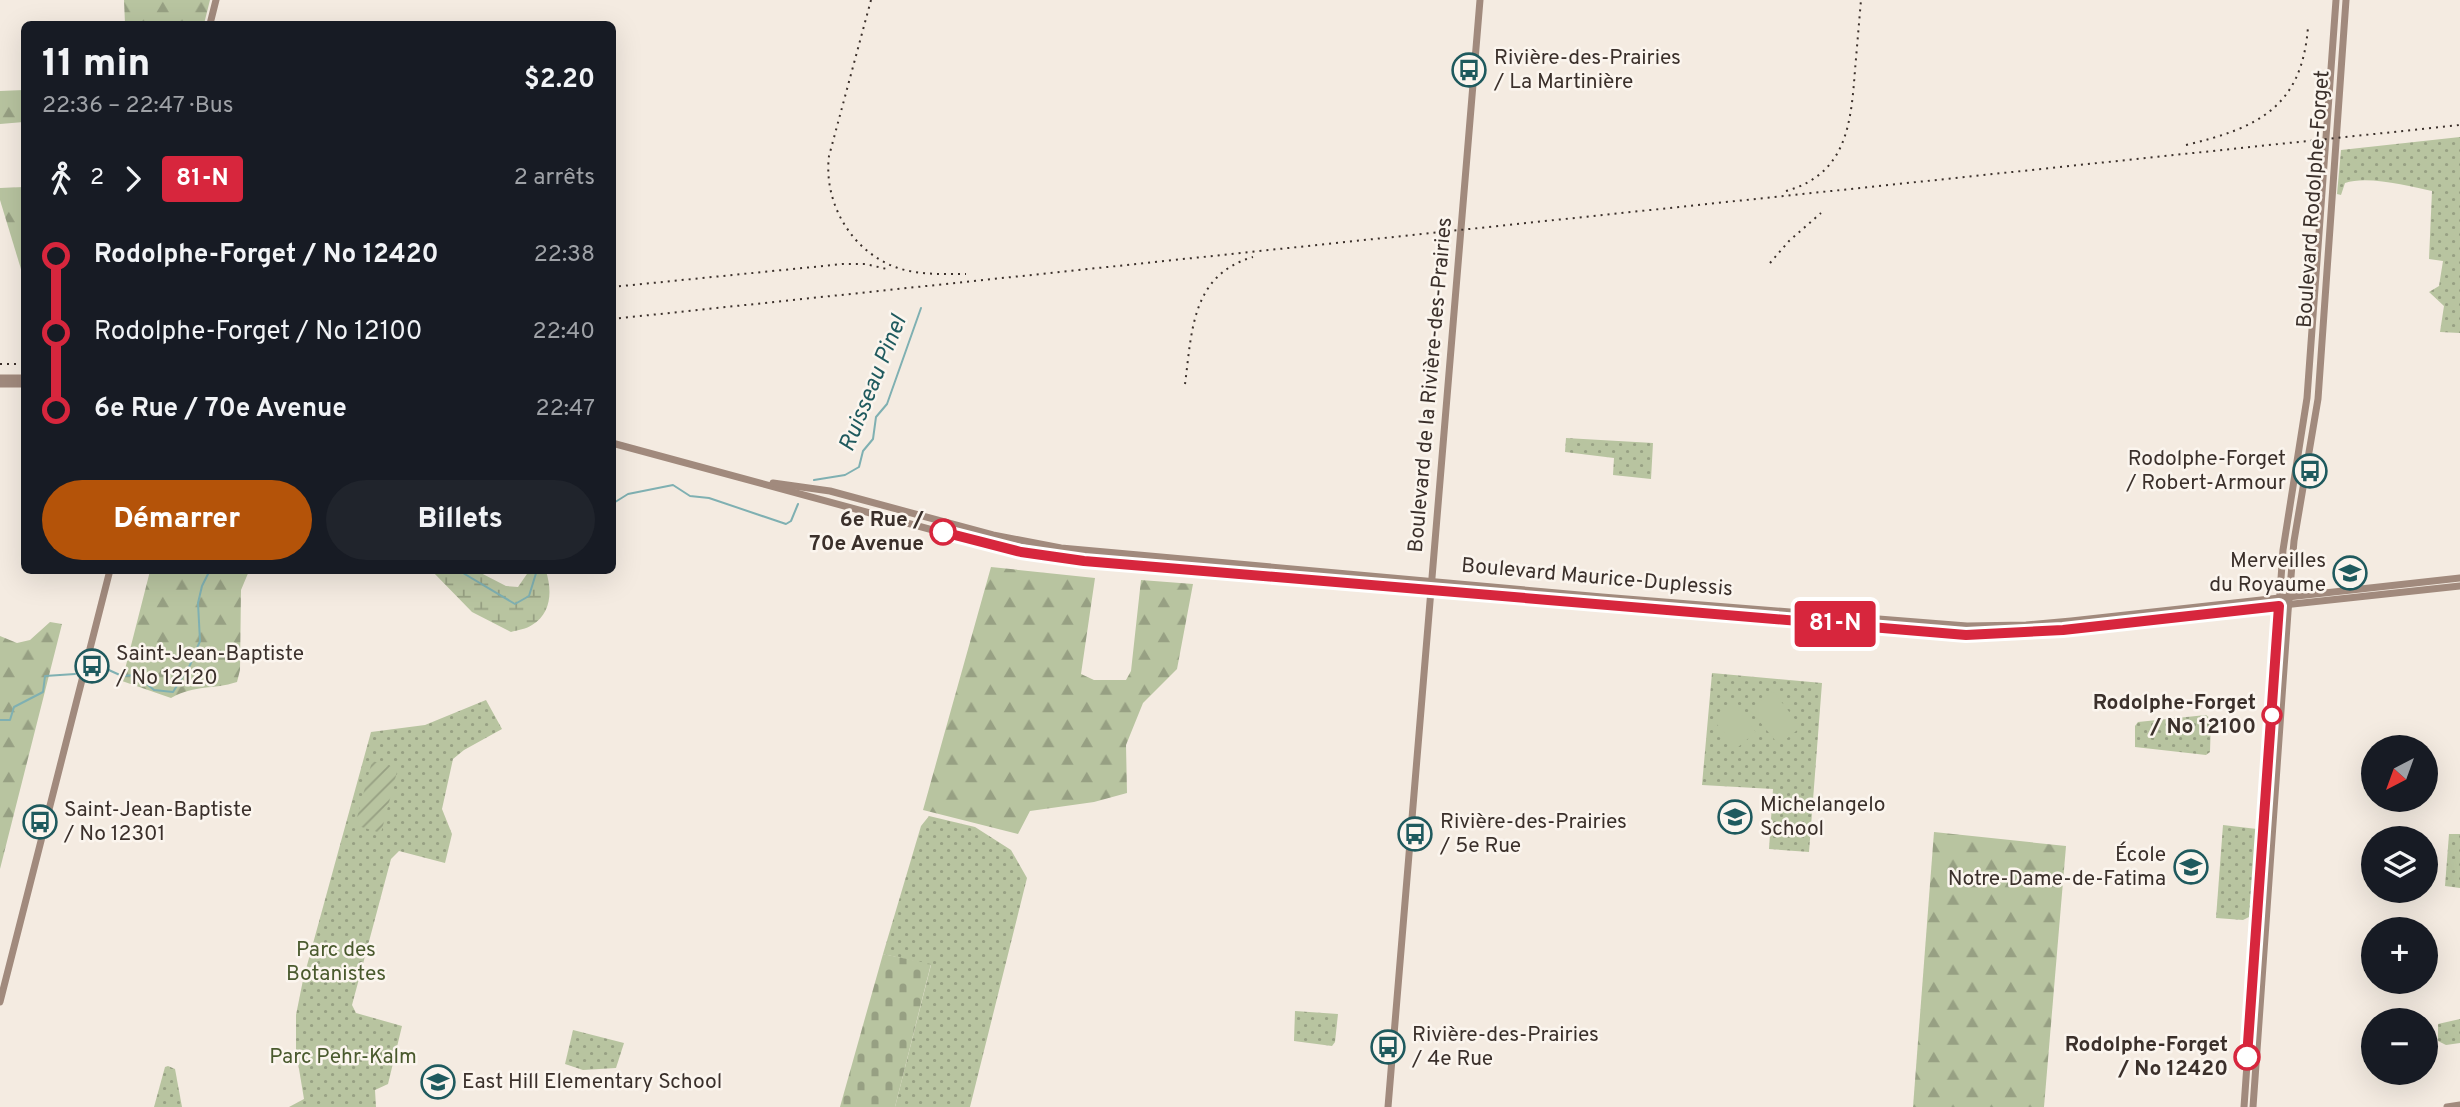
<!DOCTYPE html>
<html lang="fr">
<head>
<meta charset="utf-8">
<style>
	:root { --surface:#171b24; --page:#20242c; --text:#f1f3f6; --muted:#9ea1a6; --accent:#b45309 }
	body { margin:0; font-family:Overpass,sans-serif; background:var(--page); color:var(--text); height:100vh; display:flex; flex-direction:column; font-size:26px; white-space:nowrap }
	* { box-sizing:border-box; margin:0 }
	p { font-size:23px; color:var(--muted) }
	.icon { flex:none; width:38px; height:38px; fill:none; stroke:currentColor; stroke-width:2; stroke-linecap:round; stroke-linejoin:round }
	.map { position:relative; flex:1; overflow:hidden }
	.panel { position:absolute; left:21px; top:21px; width:595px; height:553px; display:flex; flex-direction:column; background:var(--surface); border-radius:10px; box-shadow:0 7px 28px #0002 }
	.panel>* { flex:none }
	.badge { padding:0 14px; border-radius:5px; font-size:24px; line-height:46px }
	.needle { width:46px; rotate:221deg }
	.fabs { position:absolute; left:2361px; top:735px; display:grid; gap:14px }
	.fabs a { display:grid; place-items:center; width:77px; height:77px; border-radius:50%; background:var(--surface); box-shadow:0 7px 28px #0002; font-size:35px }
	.map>.badge { position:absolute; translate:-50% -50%; box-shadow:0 0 0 4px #fff }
	.legs { display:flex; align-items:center; gap:10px; height:77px; padding:0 21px; font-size:23px }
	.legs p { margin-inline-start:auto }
	.overview { display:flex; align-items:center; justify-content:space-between; height:119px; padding:0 21px }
	h1 { font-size:38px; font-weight:800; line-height:52px }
	.cta { display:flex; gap:14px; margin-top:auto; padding:14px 21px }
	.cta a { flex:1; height:80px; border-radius:42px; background:var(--accent); color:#fff; font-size:28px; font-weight:800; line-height:80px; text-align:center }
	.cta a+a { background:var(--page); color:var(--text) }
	ul { padding:0 21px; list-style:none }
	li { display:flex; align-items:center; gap:24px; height:77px; font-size:26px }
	li i { display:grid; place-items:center; width:10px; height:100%; margin:0 9px; background:currentColor }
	li i::after { content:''; width:18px; height:18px; margin:-9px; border:5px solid; border-radius:50%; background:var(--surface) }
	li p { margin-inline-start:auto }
	li:first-child i { background:linear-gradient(#0000 50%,currentColor 0) }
	li:last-child i { background:linear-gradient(currentColor 50%,#0000 0) }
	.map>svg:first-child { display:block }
</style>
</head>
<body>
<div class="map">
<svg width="2460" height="1107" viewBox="0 0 2460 1107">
	<defs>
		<pattern id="grass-dots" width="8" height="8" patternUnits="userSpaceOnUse" patternTransform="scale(1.75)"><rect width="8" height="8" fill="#b8c4a0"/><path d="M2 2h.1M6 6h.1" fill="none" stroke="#97a083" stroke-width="1.8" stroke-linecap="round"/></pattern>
		<pattern id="forest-firs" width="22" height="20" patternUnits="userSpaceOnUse" patternTransform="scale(1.75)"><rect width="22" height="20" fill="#b8c4a0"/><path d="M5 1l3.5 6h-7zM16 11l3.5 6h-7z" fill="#97a083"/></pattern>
		<pattern id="wetland-marsh" width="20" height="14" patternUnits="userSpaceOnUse" patternTransform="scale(1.75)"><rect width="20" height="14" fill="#b8c4a0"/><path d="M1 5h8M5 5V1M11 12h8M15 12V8" fill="none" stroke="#97a083"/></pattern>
		<pattern id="cemetery-stones" width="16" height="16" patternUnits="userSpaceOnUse" patternTransform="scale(1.75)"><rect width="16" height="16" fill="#b8c4a0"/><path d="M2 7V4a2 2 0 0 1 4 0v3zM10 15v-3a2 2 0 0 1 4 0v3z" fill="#97a083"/></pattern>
		<pattern id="garden-furrows" width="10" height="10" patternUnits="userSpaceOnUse" patternTransform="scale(1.75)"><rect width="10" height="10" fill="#b8c4a0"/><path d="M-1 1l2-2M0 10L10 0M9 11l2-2" fill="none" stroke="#97a083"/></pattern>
	</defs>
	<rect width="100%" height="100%" fill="#f4ebe1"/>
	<g fill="url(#grass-dots)">
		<path d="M2460 137V333L2440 332 2444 306 2429 292 2439 286 2443 261 2429 259 2432 191C2409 186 2367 175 2345 183L2341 195 2337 194 2341 150Z"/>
		<path d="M1566 438 1653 443 1651 479 1613 475 1614 458 1565 452Z"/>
		<path d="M1712 673 1822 683 1809 852 1769 849 1773 789 1702 785Z"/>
		<path d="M486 700 502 729 464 750 453 759 442 809 452 834 445 863 399 851 391 859 352 1005 356 1013 402 1026 388 1084 375 1090 376 1107H289L304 1099 296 1051V1015L303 980 371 732 425 725Z"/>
		<path d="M2206 715 2211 719 2210 752 2206 755 2135 747V726L2138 722Z"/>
		<path d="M929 816 975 827 1011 850 1027 878 970 1107H895L931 965 883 954 921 826Z"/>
		<path d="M2223 825 2257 829 2251 916 2243 920 2216 918Z"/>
		<path d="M2449 834H2460V888L2445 886Z"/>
		<path d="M1295 1011 1338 1014 1335 1042 1332 1046 1294 1041Z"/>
		<path d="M2460 1019V1043L2446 1045 2438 1041V1024Z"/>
		<path d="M573 1030 624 1043 616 1068 583 1070 565 1064Z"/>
		<path d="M168 1066 175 1069 182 1107H154L165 1067Z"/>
	</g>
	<g fill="url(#forest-firs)">
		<path d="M124 0H210L204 24H125Z"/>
		<path d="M24 90V122L0 124V91Z"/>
		<path d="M24 187V279L0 200V188Z"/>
		<path d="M991 567 1095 578 1081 674 1094 680H1126L1131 671 1141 580 1193 584 1177 669 1143 703 1126 745 1127 793 1094 802 1030 811 1018 834 923 810Z"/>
		<path d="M150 571H249L241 590 240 670 237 682C212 690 197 684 171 698L122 681Z"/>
		<path d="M50 622 62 624 0 869V636L17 643 30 640Z"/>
		<path d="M1934 832 2066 846 2044 1107H1913Z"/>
	</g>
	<path fill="url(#wetland-marsh)" d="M432 571H477L506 586 518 587 529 571H546C552 590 552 613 532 625 527 629 517 630 511 632L472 612Z"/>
	<path fill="url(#cemetery-stones)" d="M883 954 931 964 895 1107H840Z"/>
	<path fill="url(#garden-furrows)" d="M372 761 398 768 381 833 355 825Z"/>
	<g fill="#b8c4a0">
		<path d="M1773 691 1801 727 1779 745 1750 710Z"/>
		<path d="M1734 705 1756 732 1737 748 1714 721Z"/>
		<path d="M333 936 362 945 349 986 321 977Z"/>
	</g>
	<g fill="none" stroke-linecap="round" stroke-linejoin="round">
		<g stroke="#7fb0b2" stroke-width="2">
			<path d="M814 480 845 475 859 467 863 451 873 439 876 417 887 404 921 308"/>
			<path d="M612 504 628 494 673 485 690 496 709 498 786 524 791 521 798 504"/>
			<path d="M458 570 515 604 529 596 537 570"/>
			<path d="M100 666 122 676 136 675 154 690 173 692 190 665 200 641 198 603 202 586 210 570"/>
			<path d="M0 720H10L14 707 43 692 45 676 75 674"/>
		</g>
		<g stroke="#a18a7d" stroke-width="7">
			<path d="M210 24 216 0"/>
			<path d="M0 378H24"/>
			<path d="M0 384H24"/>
			<path d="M612 443 977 542 1064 559 1897 629 1967 634 2026 633 2460 586"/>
			<path d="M773 483 830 491 993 535 1061 548 1602 597 1967 626 2026 625 2071 621 2460 578"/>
			<path d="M0 1002 110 570"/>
			<path d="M1388 1107 1480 0"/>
			<path d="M2244 1107 2283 550 2307 398 2336 0"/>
			<path d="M2253 1107 2288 612 2294 541 2318 399 2346 0"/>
			<path d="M2447 1107 2460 1105"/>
		</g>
		<g stroke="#3b302b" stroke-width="2" stroke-dasharray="2 5" stroke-linecap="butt">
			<path d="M871 0 829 156C823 205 854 255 901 269 922 275 944 274 966 274"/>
			<path d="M2186 145C2258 128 2302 107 2308 27"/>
			<path d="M1786 191C1847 174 1851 123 1855 70 1857 47 1859 23 1861 0"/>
			<path d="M1770 263 1789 241 1821 213"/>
			<path d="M612 287 843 264H865L887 269"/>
			<path d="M612 319 2460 125"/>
			<path d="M0 364H24"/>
			<path d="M1185 384C1192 332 1191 275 1253 257"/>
		</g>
	</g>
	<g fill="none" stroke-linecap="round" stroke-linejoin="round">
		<defs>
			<path id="line-1" d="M943 532 1021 552 1084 561 1966 635 2063 630 2279 606 2247 1057"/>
		</defs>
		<use href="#line-1" stroke="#fff" stroke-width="16"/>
		<use href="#line-1" stroke="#d7263d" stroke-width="10"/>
	</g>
	<defs>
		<symbol id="bus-ring" viewBox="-11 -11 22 22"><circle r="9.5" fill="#fbf5ee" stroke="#1f5a5e" stroke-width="1.5"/><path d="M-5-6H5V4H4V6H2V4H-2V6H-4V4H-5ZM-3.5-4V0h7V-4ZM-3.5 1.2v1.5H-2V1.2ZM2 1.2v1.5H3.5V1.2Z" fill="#1f5a5e"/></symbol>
		<symbol id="school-ring" viewBox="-11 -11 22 22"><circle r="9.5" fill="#fbf5ee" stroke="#1f5a5e" stroke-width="1.5"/><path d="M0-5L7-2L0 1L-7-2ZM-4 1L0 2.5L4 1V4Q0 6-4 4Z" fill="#1f5a5e"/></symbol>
	</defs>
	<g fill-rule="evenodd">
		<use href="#bus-ring" x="1450" y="51" width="38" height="38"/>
		<use href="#bus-ring" x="2291" y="452" width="38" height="38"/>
		<use href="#school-ring" x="2331" y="554" width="38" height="38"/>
		<use href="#bus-ring" x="73" y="647" width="38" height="38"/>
		<use href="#school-ring" x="1716" y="798" width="38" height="38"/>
		<use href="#bus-ring" x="21" y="803" width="38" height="38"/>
		<use href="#bus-ring" x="1396" y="815" width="38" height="38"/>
		<use href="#school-ring" x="2172" y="848" width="38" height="38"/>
		<use href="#bus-ring" x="1369" y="1028" width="38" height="38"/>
		<use href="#school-ring" x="419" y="1063" width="38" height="38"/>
	</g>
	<g fill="#fff" stroke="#d7263d" stroke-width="3.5">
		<circle cx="943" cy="532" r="12"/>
		<circle cx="2272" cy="715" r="9"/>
		<circle cx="2247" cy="1057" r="12"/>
	</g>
	<g text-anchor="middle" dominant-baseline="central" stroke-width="5" stroke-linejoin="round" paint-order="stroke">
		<g font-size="21" fill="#3b302b" stroke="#fbf5ee" text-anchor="start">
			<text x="1494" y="58">Rivière-des-Prairies<tspan x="1494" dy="24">/ La Martinière</tspan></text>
			<text x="2286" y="459" text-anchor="end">Rodolphe-Forget<tspan x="2286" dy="24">/ Robert-Armour</tspan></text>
			<text x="2326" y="561" text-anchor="end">Merveilles<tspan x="2326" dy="24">du Royaume</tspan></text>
			<text x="116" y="654">Saint-Jean-Baptiste<tspan x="116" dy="24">/ No 12120</tspan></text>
			<text x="1760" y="805">Michelangelo<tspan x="1760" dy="24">School</tspan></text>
			<text x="64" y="810">Saint-Jean-Baptiste<tspan x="64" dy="24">/ No 12301</tspan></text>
			<text x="1440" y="822">Rivière-des-Prairies<tspan x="1440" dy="24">/ 5e Rue</tspan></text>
			<text x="2166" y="855" text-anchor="end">École<tspan x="2166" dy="24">Notre-Dame-de-Fatima</tspan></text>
			<text x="1412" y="1035">Rivière-des-Prairies<tspan x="1412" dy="24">/ 4e Rue</tspan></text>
			<text x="462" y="1082">East Hill Elementary School</text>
		</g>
		<g font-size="21" fill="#3b302b" stroke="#fbf5ee">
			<text transform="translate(2314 199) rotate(-86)">Boulevard Rodolphe-Forget</text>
			<text transform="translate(1431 385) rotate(-85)">Boulevard de la Rivière-des-Prairies</text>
			<text transform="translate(1597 578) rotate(5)">Boulevard Maurice-Duplessis</text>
		</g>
		<g font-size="21" font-weight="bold" fill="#3b302b" stroke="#fbf5ee" text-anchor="end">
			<text x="924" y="520">6e Rue /<tspan x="924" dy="24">70e Avenue</tspan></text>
			<text x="2256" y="703">Rodolphe-Forget<tspan x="2256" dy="24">/ No 12100</tspan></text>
			<text x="2228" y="1045">Rodolphe-Forget<tspan x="2228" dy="24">/ No 12420</tspan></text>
		</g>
		<g font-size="21" fill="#4a5a2e" stroke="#fbf5ee">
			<text x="336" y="950">Parc des<tspan x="336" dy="24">Botanistes</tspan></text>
			<text x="343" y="1057">Parc Pehr-Kalm</text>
		</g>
		<g font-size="23" font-style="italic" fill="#1f5a5e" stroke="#fbf5ee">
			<text transform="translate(874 384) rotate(-68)">Ruisseau Pinel</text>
		</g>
	</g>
</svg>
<div class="fabs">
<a><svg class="needle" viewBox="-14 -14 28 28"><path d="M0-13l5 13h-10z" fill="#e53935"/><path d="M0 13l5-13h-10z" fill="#9ea1a6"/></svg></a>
<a><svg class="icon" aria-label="layers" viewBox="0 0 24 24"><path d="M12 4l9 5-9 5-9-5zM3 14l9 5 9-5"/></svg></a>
<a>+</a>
<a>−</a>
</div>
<b class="badge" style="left:1835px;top:624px;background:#d7263d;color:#fff">81-N</b>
<section class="panel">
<div class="overview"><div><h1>11 min</h1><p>22:36 – 22:47 · Bus</p></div><b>$2.20</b></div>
<div class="legs"><svg class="icon" aria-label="walk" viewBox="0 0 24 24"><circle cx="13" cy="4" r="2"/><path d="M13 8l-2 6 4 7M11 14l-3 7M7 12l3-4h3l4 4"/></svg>2<svg class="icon" aria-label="forward" viewBox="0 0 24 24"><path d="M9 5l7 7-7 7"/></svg><b class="badge" style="background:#d7263d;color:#fff">81-N</b><p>2 arrêts</p></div>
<ul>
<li><i style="color:#d7263d"></i><b>Rodolphe-Forget / No 12420</b><p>22:38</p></li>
<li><i style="color:#d7263d"></i><span>Rodolphe-Forget / No 12100</span><p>22:40</p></li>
<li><i style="color:#d7263d"></i><b>6e Rue / 70e Avenue</b><p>22:47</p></li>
</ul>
<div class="cta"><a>Démarrer</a><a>Billets</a></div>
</section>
</div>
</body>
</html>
